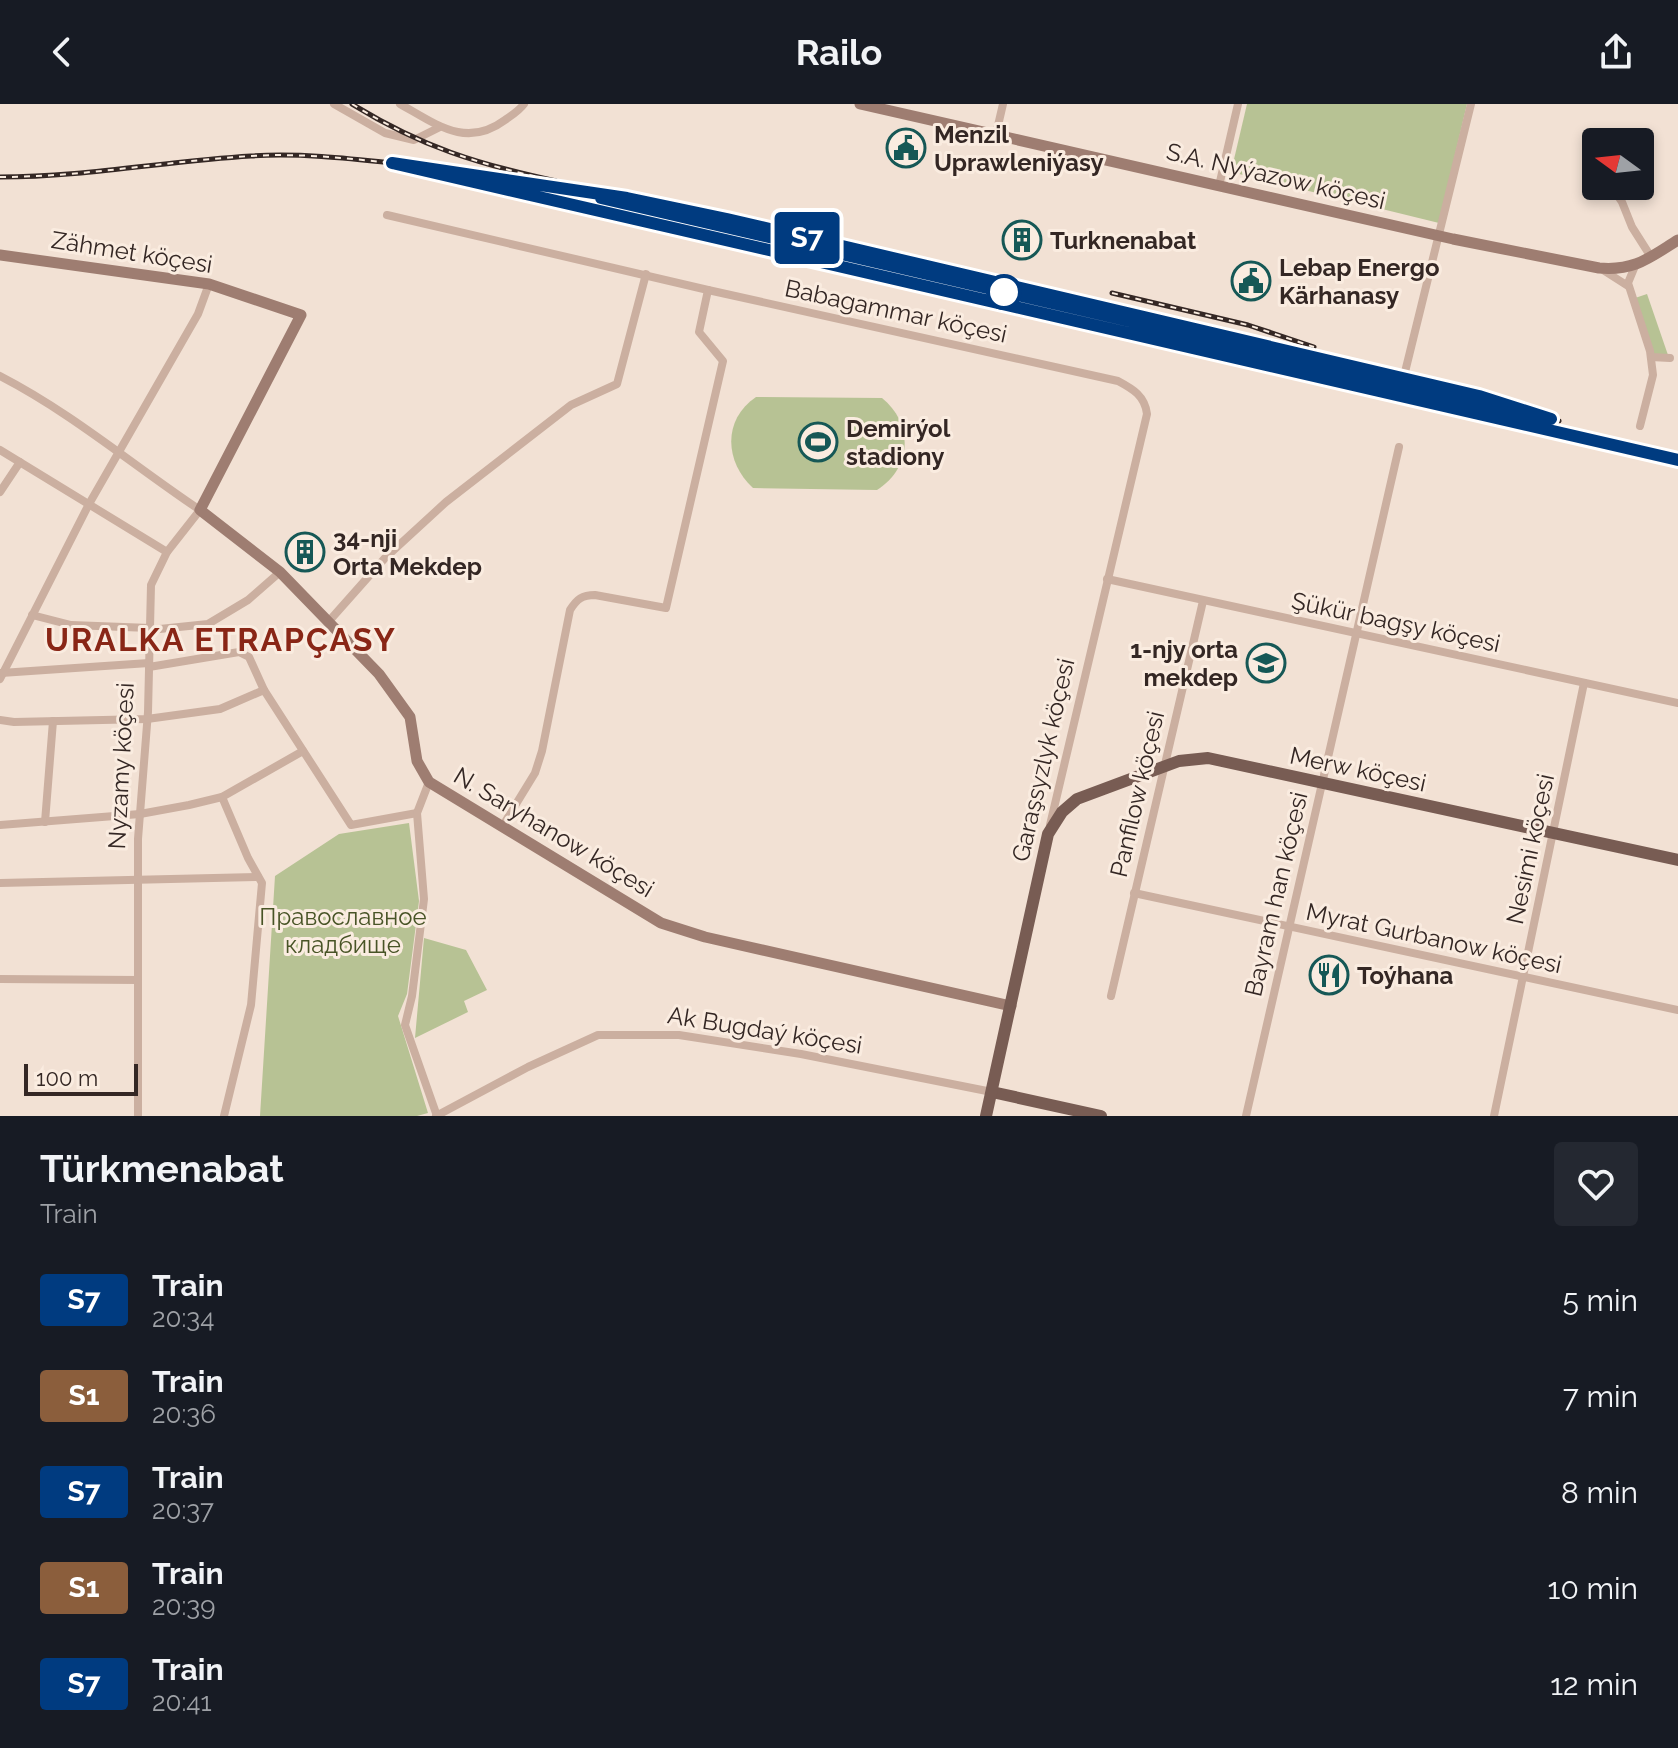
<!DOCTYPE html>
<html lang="en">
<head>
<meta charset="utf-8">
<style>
	:root { --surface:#171b24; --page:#242831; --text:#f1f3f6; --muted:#9ea1a6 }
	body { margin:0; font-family:Raleway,sans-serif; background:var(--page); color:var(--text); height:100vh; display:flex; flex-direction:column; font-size:30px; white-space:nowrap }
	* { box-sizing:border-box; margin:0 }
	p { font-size:26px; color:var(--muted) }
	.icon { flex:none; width:44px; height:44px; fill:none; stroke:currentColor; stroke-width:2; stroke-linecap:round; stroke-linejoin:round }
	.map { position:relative; height:1012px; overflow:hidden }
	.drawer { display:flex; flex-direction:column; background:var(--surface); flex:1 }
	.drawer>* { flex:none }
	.badge { padding:0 16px; border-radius:6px; font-size:28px; line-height:52px }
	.needle { width:52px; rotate:285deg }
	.tools { position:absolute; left:1582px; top:24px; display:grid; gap:16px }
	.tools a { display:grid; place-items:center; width:72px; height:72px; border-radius:8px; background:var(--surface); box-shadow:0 4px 12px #0003; font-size:40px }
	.scale { position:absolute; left:24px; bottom:20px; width:114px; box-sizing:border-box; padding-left:8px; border:4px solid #342724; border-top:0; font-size:22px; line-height:28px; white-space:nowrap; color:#342724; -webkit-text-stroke:6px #faece0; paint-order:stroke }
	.map>.badge { position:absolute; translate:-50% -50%; box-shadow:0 0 0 4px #fff }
	.round { display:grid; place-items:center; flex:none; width:84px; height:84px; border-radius:8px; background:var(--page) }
	.head { display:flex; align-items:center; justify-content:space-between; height:136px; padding:0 40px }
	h1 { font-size:38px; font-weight:700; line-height:60px }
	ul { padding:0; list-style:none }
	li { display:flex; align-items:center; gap:24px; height:96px; padding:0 40px }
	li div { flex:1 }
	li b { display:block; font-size:30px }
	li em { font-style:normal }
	li .badge { min-width:88px; font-weight:700; text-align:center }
	header { display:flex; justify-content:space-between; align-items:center; height:104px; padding:0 40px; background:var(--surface); font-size:36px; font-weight:700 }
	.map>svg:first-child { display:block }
</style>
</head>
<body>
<header><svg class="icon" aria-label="back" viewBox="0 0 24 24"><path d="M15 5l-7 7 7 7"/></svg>Railo<svg class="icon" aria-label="share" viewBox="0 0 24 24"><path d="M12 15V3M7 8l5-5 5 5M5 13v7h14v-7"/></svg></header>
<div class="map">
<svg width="1678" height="1012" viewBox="0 0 1678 1012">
	<rect width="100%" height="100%" fill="#f2e1d4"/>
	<g fill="#b7c294">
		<path d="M1247 0H1467L1439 119 1231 68Z"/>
		<path d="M1647 190 1668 251H1654L1635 194Z"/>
		<path d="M756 293 882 294C914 320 912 364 877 386L753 384C725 358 722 316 756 293Z"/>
		<path d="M409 719 419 797 407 890 398 912 428 1009 417 1012H260L275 772 339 730Z"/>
		<path d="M424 834 466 846 487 886 464 897 468 908 415 934Z"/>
	</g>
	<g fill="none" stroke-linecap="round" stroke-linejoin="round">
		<g stroke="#cbafa0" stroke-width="8">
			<path d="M334 0 385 29 414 36 440 23"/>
			<path d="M400 0C436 20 466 45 505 16 512 11 519 7 524 0"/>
			<path d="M996 30 1003 0"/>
			<path d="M1594 66 1596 68"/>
			<path d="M1219 82 1238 0"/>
			<path d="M1611 82 1622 98 1632 123 1651 153"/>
			<path d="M387 111 708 186 1118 277C1133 285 1145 292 1147 310L1050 721"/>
			<path d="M1635 162 1628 179 1650 247 1653 271 1640 322"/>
			<path d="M1603 166 1628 182"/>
			<path d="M1651 253 1670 254"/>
			<path d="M1405 268 1471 0"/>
			<path d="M0 272C72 309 134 362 200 406L167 448 151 481 148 608 138 735V1012"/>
			<path d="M0 346 167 448"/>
			<path d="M0 388 20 358"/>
			<path d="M1107 475 1678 599"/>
			<path d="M32 511 71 521 150 524"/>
			<path d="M330 516 385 454 446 398 571 301 617 280 646 170"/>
			<path d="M150 526 208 520 248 496 280 468"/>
			<path d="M149 563 239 548 249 553 264 586"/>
			<path d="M1 569 149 559"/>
			<path d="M0 575 89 400 198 210 209 180"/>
			<path d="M0 616 14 618 147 615 220 605 264 586 351 721 417 709"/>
			<path d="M429 678 417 709 424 795 412 892 405 921 437 1012"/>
			<path d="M222 693 248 754 262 779 251 901 224 1012"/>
			<path d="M45 718 53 617"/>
			<path d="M0 721 140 710 189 701 222 693 303 647"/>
			<path d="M502 723 535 669 542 647 570 506C577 495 582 491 595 491L666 504 723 257 699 228 708 186"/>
			<path d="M0 779 258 773"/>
			<path d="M1134 789 1678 906"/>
			<path d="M0 875 138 876"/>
			<path d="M1111 892 1203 497"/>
			<path d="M436 1012 528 963 598 931H679L801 950 992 988"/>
			<path d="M1246 1012 1399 343"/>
			<path d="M1494 1012 1584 579"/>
		</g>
		<g stroke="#9e7d71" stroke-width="11">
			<path d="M860 0 1453 135 1599 164C1635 167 1649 154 1678 136"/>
			<path d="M0 151 209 180 301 211 200 406 280 468 379 570 410 613 417 657 429 678 661 819 705 833 1011 902"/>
		</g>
		<g stroke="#785c53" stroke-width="12">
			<path d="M992 988 1101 1012"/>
			<path d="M986 1012 1048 730 1062 708 1077 695 1179 657 1208 654 1678 756"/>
		</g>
		<defs>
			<g id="rail">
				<path d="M352 0C422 43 477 60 556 77"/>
				<path d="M0 73C84 73 167 57 251 52 298 49 345 54 392 59L1678 355"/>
				<path d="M541 82 627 94 727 115 1400 273"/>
				<path d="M1112 189 1248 221 1314 243"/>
				<path d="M1389 270 1499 298 1559 317"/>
			</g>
		</defs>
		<use href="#rail" stroke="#342724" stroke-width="5"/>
		<use href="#rail" stroke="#faece0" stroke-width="2" stroke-dasharray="6" stroke-linecap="butt"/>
	</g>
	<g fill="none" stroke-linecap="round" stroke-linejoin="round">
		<defs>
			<path id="line" d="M601 94 1551 315 1479 292 727 115 627 94 392 59 1678 356"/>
		</defs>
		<use href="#line" stroke="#fff" stroke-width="18"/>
		<use href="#line" stroke="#003b80" stroke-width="12"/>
	</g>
	<defs>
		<symbol id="civic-ring" viewBox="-11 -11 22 22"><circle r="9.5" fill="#faece0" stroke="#165856" stroke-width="1.5"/><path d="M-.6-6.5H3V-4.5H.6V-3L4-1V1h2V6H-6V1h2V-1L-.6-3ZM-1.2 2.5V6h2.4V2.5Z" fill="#165856"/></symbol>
		<symbol id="building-ring" viewBox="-11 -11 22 22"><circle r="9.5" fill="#faece0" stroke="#165856" stroke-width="1.5"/><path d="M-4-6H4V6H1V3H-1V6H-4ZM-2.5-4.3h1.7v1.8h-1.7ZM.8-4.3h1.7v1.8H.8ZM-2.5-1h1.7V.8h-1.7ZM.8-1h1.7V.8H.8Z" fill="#165856"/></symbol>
		<symbol id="stadium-ring" viewBox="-11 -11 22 22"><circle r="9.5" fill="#faece0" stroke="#165856" stroke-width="1.5"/><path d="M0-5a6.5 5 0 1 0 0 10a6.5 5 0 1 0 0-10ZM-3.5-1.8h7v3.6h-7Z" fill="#165856"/></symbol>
		<symbol id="school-ring" viewBox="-11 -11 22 22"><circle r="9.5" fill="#faece0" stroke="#165856" stroke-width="1.5"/><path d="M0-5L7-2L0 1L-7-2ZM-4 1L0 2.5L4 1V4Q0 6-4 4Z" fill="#165856"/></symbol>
		<symbol id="restaurant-ring" viewBox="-11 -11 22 22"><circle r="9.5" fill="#faece0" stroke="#165856" stroke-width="1.5"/><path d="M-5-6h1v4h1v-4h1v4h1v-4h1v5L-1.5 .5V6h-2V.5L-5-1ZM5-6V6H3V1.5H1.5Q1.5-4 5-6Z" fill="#165856"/></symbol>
	</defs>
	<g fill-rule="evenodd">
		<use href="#civic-ring" x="884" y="22" width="44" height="44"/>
		<use href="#building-ring" x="1000" y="114" width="44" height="44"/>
		<use href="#civic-ring" x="1229" y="155" width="44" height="44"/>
		<use href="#stadium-ring" x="796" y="316" width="44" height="44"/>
		<use href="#building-ring" x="283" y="426" width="44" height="44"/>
		<use href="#school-ring" x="1244" y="537" width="44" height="44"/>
		<use href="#restaurant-ring" x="1307" y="849" width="44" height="44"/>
	</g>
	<circle fill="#fff" stroke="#003b80" stroke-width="4" cx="1004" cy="188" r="16"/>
	<g text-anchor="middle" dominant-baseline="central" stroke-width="6" stroke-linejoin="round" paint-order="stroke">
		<g font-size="24" font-weight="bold" fill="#342724" stroke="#faece0" text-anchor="start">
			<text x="934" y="30">Menzil<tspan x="934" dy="28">Uprawleniýasy</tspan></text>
			<text x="1050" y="136">Turknenabat</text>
			<text x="1279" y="163">Lebap Energo<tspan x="1279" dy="28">Kärhanasy</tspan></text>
			<text x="846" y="324">Demirýol<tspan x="846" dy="28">stadiony</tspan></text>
			<text x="333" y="434">34-nji<tspan x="333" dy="28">Orta Mekdep</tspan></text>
			<text x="1238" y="545" text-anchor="end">1-njy orta<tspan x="1238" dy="28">mekdep</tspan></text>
			<text x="1357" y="871">Toýhana</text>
		</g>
		<g font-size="24" fill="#342724" stroke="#faece0">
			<text transform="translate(1276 72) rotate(13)">S.A. Nyýazow köçesi</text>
			<text transform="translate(132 148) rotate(9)">Zähmet köçesi</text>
			<text transform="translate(896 207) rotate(12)">Babagammar köçesi</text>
			<text transform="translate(1396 518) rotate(12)">Şükür bagşy köçesi</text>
			<text transform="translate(1043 656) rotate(-77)">Garaşsyzlyk köçesi</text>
			<text transform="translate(121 662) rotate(-87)">Nyzamy köçesi</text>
			<text transform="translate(1358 665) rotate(12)">Merw köçesi</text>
			<text transform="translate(1137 690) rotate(-77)">Panfilow köçesi</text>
			<text transform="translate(554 728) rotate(31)">N. Saryhanow köçesi</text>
			<text transform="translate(1530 745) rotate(-78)">Nesimi köçesi</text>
			<text transform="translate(1276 790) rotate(-77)">Bayram han köçesi</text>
			<text transform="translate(1434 834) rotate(12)">Myrat Gurbanow köçesi</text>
			<text transform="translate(765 926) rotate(9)">Ak Bugdaý köçesi</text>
		</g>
		<g font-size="24" fill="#485426" stroke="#faece0">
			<text x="343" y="812">Православное<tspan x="343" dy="28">кладбище</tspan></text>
		</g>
		<g font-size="32" font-weight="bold" letter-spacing="2" fill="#892616" stroke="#faece0">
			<text x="221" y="535">URALKA ETRAPÇASY</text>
		</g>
	</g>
</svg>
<div class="tools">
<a><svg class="needle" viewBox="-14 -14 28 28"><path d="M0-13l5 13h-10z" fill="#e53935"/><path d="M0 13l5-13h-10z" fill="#9ea1a6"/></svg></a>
</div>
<div class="scale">100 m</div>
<b class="badge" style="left:807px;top:134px;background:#003b80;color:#fff">S7</b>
</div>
<section class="drawer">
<div class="head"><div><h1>Türkmenabat</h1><p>Train</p></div><a class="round"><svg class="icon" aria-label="heart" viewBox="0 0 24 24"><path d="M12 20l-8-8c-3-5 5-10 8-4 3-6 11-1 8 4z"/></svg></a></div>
<ul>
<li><span class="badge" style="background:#003b80;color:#fff">S7</span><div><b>Train</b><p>20:34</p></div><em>5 min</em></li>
<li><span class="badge" style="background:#8b5e3c;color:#fff">S1</span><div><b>Train</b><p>20:36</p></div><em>7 min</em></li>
<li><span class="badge" style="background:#003b80;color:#fff">S7</span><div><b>Train</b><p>20:37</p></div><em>8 min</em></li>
<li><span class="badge" style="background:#8b5e3c;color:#fff">S1</span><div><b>Train</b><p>20:39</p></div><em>10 min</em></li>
<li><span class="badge" style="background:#003b80;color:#fff">S7</span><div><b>Train</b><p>20:41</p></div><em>12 min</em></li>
</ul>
</section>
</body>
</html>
